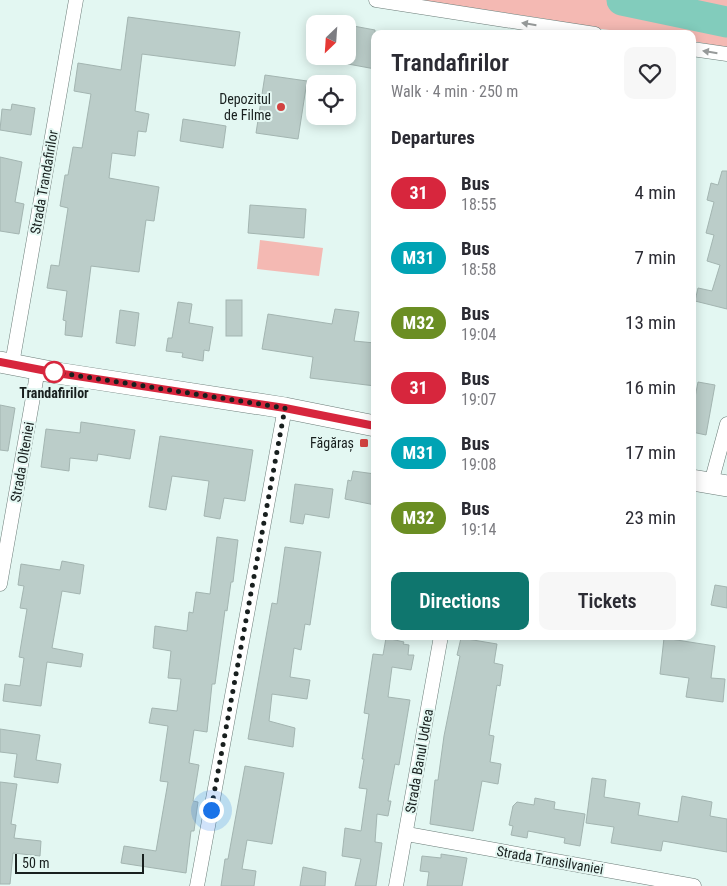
<!DOCTYPE html>
<html lang="en">
<head>
<meta charset="utf-8">
<style>
	:root { --surface:#fff; --page:#f7f7f7; --text:#2b2b33; --muted:#7c7c81; --accent:#0f766e }
	body { margin:0; font-family:"Roboto Condensed",sans-serif; background:var(--page); color:var(--text); height:100vh; display:flex; flex-direction:column; font-size:19px; white-space:nowrap }
	* { box-sizing:border-box; margin:0 }
	p { font-size:16px; color:var(--muted) }
	.icon { flex:none; width:28px; height:28px; fill:none; stroke:currentColor; stroke-width:2; stroke-linecap:round; stroke-linejoin:round }
	.map { position:relative; flex:1; overflow:hidden }
	.panel { position:absolute; left:371px; top:30px; width:325px; height:610px; display:flex; flex-direction:column; background:var(--surface); border-radius:10px; box-shadow:0 2px 12px #0003 }
	.panel>* { flex:none }
	.badge { padding:0 10px; border-radius:16px; font-size:18px; line-height:32px }
	.needle { width:32px; rotate:205deg }
	.fabs { position:absolute; left:306px; top:15px; display:grid; gap:10px }
	.fabs a { display:grid; place-items:center; width:50px; height:50px; border-radius:10px; background:var(--surface); box-shadow:0 2px 12px #0003; font-size:25px }
	.scale { position:absolute; left:15px; bottom:12px; width:129px; box-sizing:border-box; padding-left:5px; border:2px solid #181f1e; border-top:0; font-size:14px; line-height:18px; white-space:nowrap; color:#181f1e; -webkit-text-stroke:4px #e3f7f2; paint-order:stroke }
	.you { position:absolute; width:25px; height:25px; margin:-12px; border:4px solid #fff; border-radius:50%; background:#1a73e8; box-shadow:0 0 0 8px #1a73e833 }
	.map>.badge { position:absolute; translate:-50% -50%; box-shadow:0 0 0 2px #fff }
	h2 { padding:0 20px; font-size:19px; line-height:45px }
	.round { display:grid; place-items:center; flex:none; width:52px; height:52px; border-radius:10px; background:var(--page) }
	.overview { display:flex; align-items:center; justify-content:space-between; height:85px; padding:0 20px }
	h1 { font-size:24px; font-weight:600; line-height:38px }
	.cta { display:flex; gap:10px; margin-top:auto; padding:10px 20px }
	.cta a { flex:1; height:58px; border-radius:10px; background:var(--accent); color:#fff; font-size:20px; font-weight:600; line-height:58px; text-align:center }
	.cta a+a { background:var(--page); color:var(--text) }
	ul { padding:0; list-style:none }
	li { display:flex; align-items:center; gap:15px; height:65px; padding:0 20px }
	li div { flex:1 }
	li b { display:block; font-size:19px }
	li em { font-style:normal }
	li .badge { min-width:55px; font-weight:700; text-align:center }
	.map>svg:first-child { display:block }
</style>
</head>
<body>
<div class="map">
<svg width="727" height="886" viewBox="0 0 727 886">
	<rect width="100%" height="100%" fill="#e3f7f2"/>
	<g fill="#f4b9b3">
		<path d="M419 0H727V48L693 41 692 34H642L593 28 546 19Z"/>
		<path d="M260 240 323 248 319 276 257 269Z"/>
	</g>
	<g fill="none" stroke-linecap="round" stroke-linejoin="round">
		<path stroke="#82ccbc" stroke-width="31" d="M622 0 727 22"/>
	</g>
	<g fill="#bbcdc9" stroke="#a3b5b1">
		<path d="M128 17 240 32 235 66 142 54 135 111 149 114 146 132 138 131 135 156 112 153 109 178 159 187 154 221 146 220 139 272 91 266 82 337 65 335 66 321 63 320 67 291 47 288 51 265 59 266 68 208 60 206 65 175H68L73 147 82 148 91 94 74 91 78 63 121 70Z"/>
		<path d="M348 25 375 30V69L348 64Z"/>
		<path d="M265 75 307 81 298 139 256 133Z"/>
		<path d="M12 104 35 108 31 135 0 130 2 109 11 110Z"/>
		<path d="M183 119 226 126 223 148 180 141Z"/>
		<path d="M0 157 22 162 15 202 24 204 19 234 0 231Z"/>
		<path d="M722 171H727V309L695 301 698 288 712 291 720 265 707 261 714 235 706 233 714 202 707 200 711 183 718 185Z"/>
		<path d="M250 205 306 209 304 238 248 233Z"/>
		<rect x="226" y="300" width="16" height="36"/>
		<path d="M178 302 192 304 189 323 213 327 209 351 204 350 203 361 182 357 183 353 166 351 168 338H172Z"/>
		<path d="M335 309 359 312 354 341 375 343V386L310 378 313 357 262 349 268 314 332 324Z"/>
		<path d="M120 310 139 313 135 346 116 343Z"/>
		<path d="M698 382 715 385 706 435 692 432V413Z"/>
		<path d="M0 405 15 408 8 451 0 450Z"/>
		<path d="M81 422 135 430 130 459 98 454 97 461 70 458 69 471 41 467 46 429 80 433Z"/>
		<path d="M160 436 253 450 245 501 224 498 220 519 204 516 209 481 172 476 166 510 149 507Z"/>
		<path d="M353 471 375 474V505L345 499 348 480 351 481Z"/>
		<path d="M295 484 333 489 329 518 305 514 303 524 290 522Z"/>
		<path d="M217 537 238 540 233 582H231L227 611 225 610 215 684H212L207 732 194 730 189 763 199 765 193 801 198 802 194 831H191L186 873 121 863 124 846 156 851 168 782 160 781 168 726 149 723 152 708 177 711 181 679 168 678 171 651 153 648 155 626 187 631 189 612 193 613 196 592 210 594Z"/>
		<path d="M285 547 321 552 310 625 305 624 301 650 294 648 290 677 310 680 307 699 272 694 269 721 295 728 293 747 248 739 272 603 277 604Z"/>
		<path d="M62 561 84 565 80 594 62 591 52 648 83 654 81 667 47 662 41 706 3 701 5 684 20 686 24 658 19 657 27 609 20 608 24 586 18 585 21 564 60 570Z"/>
		<path d="M715 585 727 587V608L711 605Z"/>
		<path d="M386 638 404 642 403 644 409 645 408 655H414L411 670 392 667 388 697 410 700 399 765 395 764 388 801H391L388 816 377 814 375 842 382 843 376 886H355L361 859 342 856 345 828 361 831 367 789 359 788 364 759H362L369 714 364 713 373 654 383 655Z"/>
		<path d="M461 638 497 644 494 663 503 665 500 686 497 685 489 735 494 736 490 762 501 764 498 784 482 781 473 831 430 824 435 780H438L444 736 460 656 457 655Z"/>
		<path d="M664 638 715 646 711 678 725 679 723 702 686 697 689 678 660 674Z"/>
		<path d="M0 729 40 735 36 760 61 764 58 783 14 777 17 754 0 752Z"/>
		<path d="M245 766 284 773 272 844 247 840 242 869 256 871 254 886H221L225 859H228Z"/>
		<path d="M592 778 606 780 604 797 640 803 638 815 678 822 682 796 712 802 710 816 727 819V852L663 841 661 851 611 843 614 827 586 823Z"/>
		<path d="M0 782 17 784 11 824 16 825 14 838 41 841 40 856 13 853 10 884H0Z"/>
		<path d="M535 798 555 802 554 809 585 814 580 846 564 843 565 838 528 831 527 838 511 835 513 826 509 825 513 806 517 802 534 805Z"/>
		<path d="M441 854 467 858 462 886H427L429 872 420 871 422 856 441 858Z"/>
		<path d="M303 867 326 872 325 886H300Z"/>
	</g>
	<g fill="none" stroke-linecap="round" stroke-linejoin="round">
		<defs>
			<g id="street">
				<path d="M376 0 595 34"/>
				<path d="M692 49 727 54"/>
				<path d="M12 364 76 0"/>
				<path d="M711 483 727 424"/>
				<path d="M0 584 38 369"/>
				<path d="M407 834 694 886"/>
				<path d="M197 886 285 408"/>
				<path d="M396 886 441 636"/>
			</g>
			<g id="primary">
				<path d="M0 362 57 373 285 408 375 426"/>
				<path d="M692 480 727 486"/>
			</g>
		</defs>
		<use href="#street" stroke="#6b7c78" stroke-width="15"/>
		<use href="#primary" stroke="#6b7c78" stroke-width="22"/>
		<use href="#street" stroke="#fff" stroke-width="14"/>
		<use href="#primary" stroke="#fff" stroke-width="21"/>
	</g>
	<defs><path id="oneway-solid" d="M-6-.8H1V-3.2L6.5 0L1 3.2V.8H-6Z" transform="scale(1.25)"/></defs>
	<g fill="#979a9a">
		<use href="#oneway-solid" transform="translate(529 24) rotate(-171)"/>
		<use href="#oneway-solid" transform="translate(710 52) rotate(-171)"/>
	</g>
	<g fill="none" stroke-linecap="round" stroke-linejoin="round">
		<defs>
			<path id="line" d="M0 362 57 373 285 408 375 426"/>
		</defs>
		<use href="#line" stroke="#fff" stroke-width="11"/>
		<use href="#line" stroke="#d7263d" stroke-width="8"/>
		<path stroke="#181f1e" stroke-width="5" stroke-dasharray="0 9" d="M54 372 285 408 211 810"/>
	</g>
	<g fill="#d24341" stroke="#e3f7f2" stroke-width="2">
		<circle cx="281" cy="107" r="5"/>
		<rect x="359" y="438" width="10" height="10" rx="2.5"/>
	</g>
	<circle fill="#fff" stroke="#d7263d" stroke-width="2.5" cx="54" cy="372" r="10"/>
	<g text-anchor="middle" dominant-baseline="central" stroke-width="4" stroke-linejoin="round" paint-order="stroke">
		<g font-size="14" fill="#181f1e" stroke="#e3f7f2" text-anchor="end">
			<text x="271" y="99">Depozitul<tspan x="271" dy="16">de Filme</tspan></text>
			<text x="354" y="443">Făgăraș</text>
		</g>
		<g font-size="14" fill="#181f1e" stroke="#e3f7f2">
			<text transform="translate(44 182) rotate(-80)">Strada Trandafirilor</text>
			<text transform="translate(22 462) rotate(-80)">Strada Olteniei</text>
			<text transform="translate(419 761) rotate(-80)">Strada Banul Udrea</text>
			<text transform="translate(550 860) rotate(10)">Strada Transilvaniei</text>
		</g>
		<g font-size="14" font-weight="bold" fill="#181f1e" stroke="#e3f7f2">
			<text x="54" y="393">Trandafirilor</text>
		</g>
	</g>
</svg>
<div class="fabs">
<a><svg class="needle" viewBox="-14 -14 28 28"><path d="M0-13l5 13h-10z" fill="#e53935"/><path d="M0 13l5-13h-10z" fill="#7c7c81"/></svg></a>
<a><svg class="icon" aria-label="locate" viewBox="0 0 24 24"><circle cx="12" cy="12" r="6"/><path d="M12 2v4M12 18v4M2 12h4M18 12h4"/></svg></a>
</div>
<div class="scale">50 m</div>
<div class="you" style="left:211px;top:810px"></div>
<section class="panel">
<div class="overview"><div><h1>Trandafirilor</h1><p>Walk · 4 min · 250 m</p></div><a class="round"><svg class="icon" aria-label="heart" viewBox="0 0 24 24"><path d="M12 20l-8-8c-3-5 5-10 8-4 3-6 11-1 8 4z"/></svg></a></div>
<h2>Departures</h2>
<ul>
<li><span class="badge" style="background:#d7263d;color:#fff">31</span><div><b>Bus</b><p>18:55</p></div><em>4 min</em></li>
<li><span class="badge" style="background:#00a3b4;color:#fff">M31</span><div><b>Bus</b><p>18:58</p></div><em>7 min</em></li>
<li><span class="badge" style="background:#6b8e23;color:#fff">M32</span><div><b>Bus</b><p>19:04</p></div><em>13 min</em></li>
<li><span class="badge" style="background:#d7263d;color:#fff">31</span><div><b>Bus</b><p>19:07</p></div><em>16 min</em></li>
<li><span class="badge" style="background:#00a3b4;color:#fff">M31</span><div><b>Bus</b><p>19:08</p></div><em>17 min</em></li>
<li><span class="badge" style="background:#6b8e23;color:#fff">M32</span><div><b>Bus</b><p>19:14</p></div><em>23 min</em></li>
</ul>
<div class="cta"><a>Directions</a><a>Tickets</a></div>
</section>
</div>
</body>
</html>
